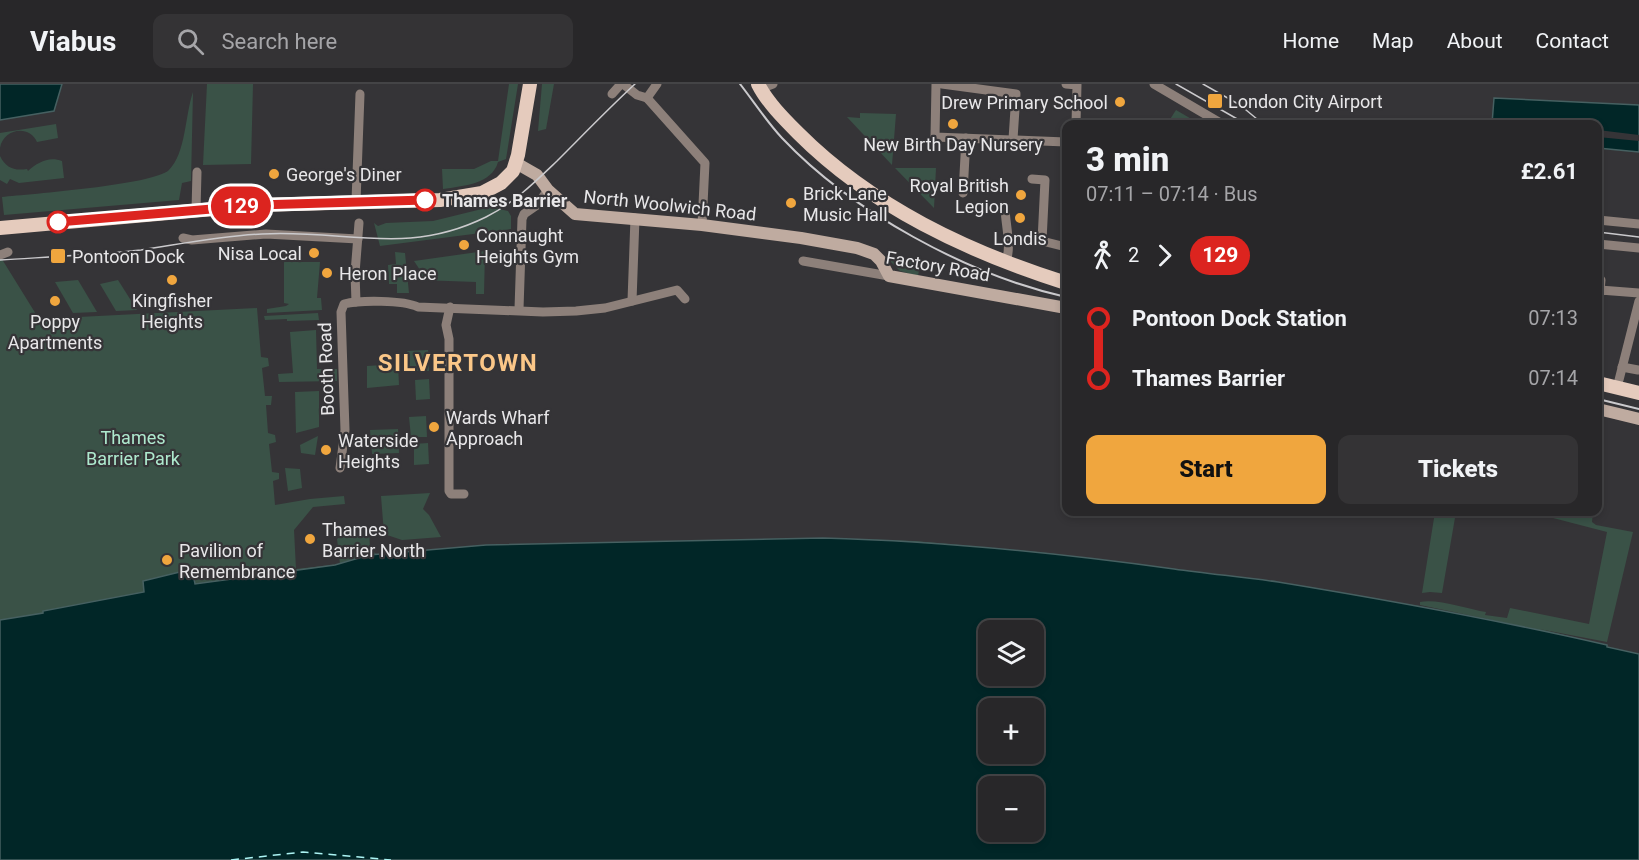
<!DOCTYPE html>
<html lang="en">
<head>
<meta charset="utf-8">
<style>
	:root { --surface:#282729; --page:#343335; --text:#f1f3f6; --muted:#a5a5a8; --line:#444446; --accent:#f0a63e }
	body { margin:0; font-family:Roboto,sans-serif; background:var(--page); color:var(--text); height:100vh; display:flex; flex-direction:column; font-size:22px; white-space:nowrap }
	* { box-sizing:border-box; margin:0 }
	p { font-size:20px; color:var(--muted) }
	.icon { flex:none; width:33px; height:33px; fill:none; stroke:currentColor; stroke-width:2; stroke-linecap:round; stroke-linejoin:round }
	.map { position:relative; flex:1; overflow:hidden }
	.drawer { position:absolute; left:1062px; top:36px; width:540px; height:396px; display:flex; flex-direction:column; background:var(--surface); border-radius:12px; box-shadow:0 3px 9px #0003,0 0 0 2px var(--line) }
	.drawer>* { flex:none }
	.badge { padding:0 12px; border-radius:20px; font-size:21px; line-height:39px }
	.buttons { position:absolute; left:978px; top:536px; display:grid; gap:12px }
	.buttons a { display:grid; place-items:center; width:66px; height:66px; border-radius:12px; background:var(--surface); box-shadow:0 3px 9px #0003,0 0 0 2px var(--line); font-size:30px }
	.map>.badge { position:absolute; translate:-50% -50%; box-shadow:0 0 0 3px #fff }
	.legs { display:flex; align-items:center; gap:9px; height:66px; padding:0 24px; font-size:20px }
	.legs p { margin-inline-start:auto }
	.summary { display:flex; align-items:center; justify-content:space-between; height:102px; padding:0 24px }
	h1 { font-size:33px; font-weight:800; line-height:45px }
	.action { display:flex; gap:12px; margin-top:auto; padding:12px 24px }
	.action a { flex:1; height:69px; border-radius:12px; background:var(--accent); color:#111; font-size:24px; font-weight:800; line-height:69px; text-align:center }
	.action a+a { background:var(--page); color:var(--text) }
	ul { padding:0 24px; list-style:none }
	li { display:flex; align-items:center; gap:21px; height:60px; font-size:22px }
	li i { display:grid; place-items:center; width:9px; height:100%; margin:0 8px; background:currentColor }
	li i::after { content:''; width:15px; height:15px; margin:-8px; border:4px solid; border-radius:50%; background:var(--surface) }
	li p { margin-inline-start:auto }
	li:first-child i { background:linear-gradient(#0000 50%,currentColor 0) }
	li:last-child i { background:linear-gradient(currentColor 50%,#0000 0) }
	header { display:flex; align-items:center; gap:36px; box-sizing:border-box; height:84px; padding:0 30px; background:var(--surface); border-bottom:2px solid var(--line) }
	header strong { font-size:28px }
	nav { display:flex; gap:33px; margin-inline-start:auto; font-size:21px }
	.search { width:420px; height:54px; background:var(--page); display:flex; align-items:center; gap:15px; box-sizing:border-box; padding:0 21px; border-radius:12px; color:var(--muted); font-size:22px }
	.map>svg:first-child { display:block }
</style>
</head>
<body>
<header>
<strong>Viabus</strong>
<div class="search"><svg class="icon" aria-label="search" viewBox="0 0 24 24"><circle cx="10" cy="10" r="6"/><path d="M15 15l6 6"/></svg>Search here</div>
<nav><a>Home</a><a>Map</a><a>About</a><a>Contact</a></nav>
</header>
<div class="map">
<svg width="1639" height="776" viewBox="0 0 1639 776">
	<rect width="100%" height="100%" fill="#353437"/>
	<g fill="#3a5247">
		<path d="M207 0H253L251 80 203 81Z"/>
		<path d="M509 0H518L506 75 498 78C492 100 463 102 443 105L442 85H474L491 77H498Z"/>
		<path d="M542 0H554L546 45 538 47Z"/>
		<path d="M193 8 191 97 182 99 179 116 4 131 2 113C30 110 153 101 169 86 186 69 185 31 193 8Z"/>
		<path d="M1176 26 1200 40H1167Z"/>
		<path d="M860 29 896 30 892 81 847 33 860 34Z"/>
		<path d="M56 40 58 54 37 58C29 40 3 45 0 64V49Z"/>
		<path d="M0 72C6 84 14 87 27 85L28 87C38 78 49 72 62 77L64 94 19 99 10 95 7 100 0 96Z"/>
		<path d="M895 84H936L934 124Z"/>
		<path d="M490 123 508 127 511 132V145L380 162 374 139 378 142 386 139 433 137Z"/>
		<path d="M485 167 484 210H476V198L421 196 420 186 414 177Z"/>
		<path d="M395 168 405 169 409 209H397V200H389L388 181 396 180Z"/>
		<path d="M0 172 39 235 257 224 261 273 268 274 269 282 262 284 265 312H272L271 321H266L268 349 275 351 276 358 269 360 272 388 279 389V395L273 397 275 421 310 415 344 412 345 420 313 423 294 446 296 485 340 480 337 455 349 446 369 445 370 464 377 471 486 461 823 454 915 457 1048 469 1276 498 1419 522 1536 545 1420 521V518C1436 514 1468 525 1486 528L1485 531 1507 534 1510 524 1589 540 1607 448 1530 428H1593L1592 438 1596 441 1633 448 1607 558 1539 545 1607 561V563L1639 570 1034 546H988L0 662Z"/>
		<path d="M886 173 917 179 920 181 918 192 900 187Z"/>
		<path d="M284 178H320L317 214H321L322 226 267 229V225L286 222 289 220 284 219Z"/>
		<path d="M78 196 97 228 73 229 55 198Z"/>
		<path d="M118 196 137 226 116 227 100 200Z"/>
		<path d="M318 229 319 236 287 237V235L265 236 264 232Z"/>
		<path d="M316 246 317 285H337V297L279 298 278 290 293 289 290 248Z"/>
		<path d="M428 266 429 287H408L407 267Z"/>
		<path d="M398 280 399 301 367 304V282Z"/>
		<path d="M429 295 430 315 416 316 415 296Z"/>
		<path d="M319 307V343L296 349 295 308Z"/>
		<path d="M426 332 427 353H411L409 333Z"/>
		<path d="M398 345 399 369 372 370 370 346Z"/>
		<path d="M318 352 315 371 301 369 300 361Z"/>
		<path d="M428 359 429 380 414 381V360Z"/>
		<path d="M285 384 300 385 302 404 288 407Z"/>
		<path d="M430 409 423 425 429 431 441 453 402 456 384 450 381 412Z"/>
		<path d="M1435 428H1456L1442 509 1430 508 1422 509Z"/>
	</g>
	<g fill="#012627" stroke="#466061" stroke-width="1.5" fill-rule="evenodd">
		<path d="M0 0H62L54 27 0 36Z"/>
		<path d="M1494 14 1639 21V68L1598 64V40H1492Z"/>
		<path d="M823 454C941 457 1058 469 1174 485 1209 490 1244 493 1278 498 1388 516 1498 536 1607 561V563L1639 570V776H0V536L43 529V527L144 508 143 497 192 485 195 500 335 481 369 471 486 461ZM988 546H1034V591H988ZM988 624H1034V669H988ZM988 702H1034V747H988Z"/>
	</g>
	<path fill="#353437" d="M1598 46 1639 51V57L1598 53Z"/>
	<g fill="none" stroke-linecap="round" stroke-linejoin="round">
		<path stroke="#acf4f4" stroke-width="1.5" stroke-dasharray="8 6" stroke-linecap="butt" d="M231 776 303 768 391 776"/>
		<g stroke="#8d807a" stroke-width="9">
			<path d="M623 0 637 11 647 14 705 79 702 141"/>
			<path d="M936 0 935 53 1066 58"/>
			<path d="M942 0 1016 10 1013 55"/>
			<path d="M1066 0 1077 1 1076 40"/>
			<path d="M1154 0 1222 40"/>
			<path d="M760 5 773 0"/>
			<path d="M612 10 621 0"/>
			<path d="M647 14 657 0"/>
			<path d="M1032 95 1045 96 1042 157 1066 163"/>
			<path d="M963 109 966 54"/>
			<path d="M356 117 360 10"/>
			<path d="M1005 122C1005 141 1012 160 1006 178"/>
			<path d="M196 126 197 88"/>
			<path d="M1598 136 1639 140"/>
			<path d="M183 154 192 156 266 150 358 155"/>
			<path d="M1598 160 1639 164"/>
			<path d="M0 171 8 168"/>
			<path d="M803 177 889 192"/>
			<path d="M1598 196H1601L1600 206"/>
			<path d="M632 217 635 134"/>
			<path d="M356 218 355 189 359 139"/>
			<path d="M450 223 446 241 449 255V407L451 410H464"/>
			<path d="M519 225 522 135 524 130 537 121 548 106"/>
			<path d="M1598 229 1600 206 1639 209"/>
			<path d="M1622 283 1638 286"/>
			<path d="M1619 296 1639 217"/>
			<path d="M340 384 345 346 341 228 344 220C360 216 403 216 418 223L543 228 576 227 605 224 677 206 685 215"/>
		</g>
		<g stroke="#bfaba0" stroke-width="12">
			<path d="M516 79 537 91 548 106 575 130 702 141 801 154 857 164 874 170 881 177 889 192 1066 224"/>
			<path d="M1598 325 1639 335"/>
		</g>
		<g stroke="#e5cbbd" stroke-width="14">
			<path d="M758 0C767 18 784 35 798 49 872 123 968 168 1066 199"/>
			<path d="M0 144 258 121 440 116 482 109 501 99 513 87 518 71 530 0"/>
			<path d="M1598 299 1639 309"/>
		</g>
		<g stroke="#cbcacd" stroke-width="1.5">
			<path d="M1176 0 1246 40"/>
			<path d="M1203 0 1240 21 1263 40"/>
			<path d="M1598 148 1639 153"/>
			<path d="M0 176C47 173 94 171 141 166 181 160 221 152 262 150 345 145 405 173 486 133 514 119 535 98 557 77 583 51 608 25 635 0"/>
		</g>
		<g stroke="#cbcacd" stroke-width="2">
			<path d="M740 0C754 18 767 38 782 54 852 128 968 191 1066 213"/>
			<path d="M1598 315 1639 325"/>
		</g>
	</g>
	<g fill="none" stroke-linecap="round" stroke-linejoin="round">
		<defs>
			<path id="line-1" d="M58 138 258 121 425 116"/>
		</defs>
		<use href="#line-1" stroke="#fff" stroke-width="14"/>
		<use href="#line-1" stroke="#dc241f" stroke-width="9"/>
	</g>
	<g fill="#f0a63e" stroke="#353437" stroke-width="2">
		<rect x="1207" y="9" width="16" height="16" rx="3"/>
		<circle cx="1120" cy="18" r="6"/>
		<circle cx="953" cy="40" r="6"/>
		<circle cx="274" cy="90" r="6"/>
		<circle cx="1021" cy="111" r="6"/>
		<circle cx="791" cy="119" r="6"/>
		<circle cx="1020" cy="134" r="6"/>
		<circle cx="464" cy="161" r="6"/>
		<circle cx="314" cy="169" r="6"/>
		<rect x="50" y="164" width="16" height="16" rx="3"/>
		<circle cx="327" cy="189" r="6"/>
		<circle cx="172" cy="196" r="6"/>
		<circle cx="55" cy="217" r="6"/>
		<circle cx="434" cy="343" r="6"/>
		<circle cx="326" cy="366" r="6"/>
		<circle cx="310" cy="455" r="6"/>
		<circle cx="167" cy="476" r="6"/>
	</g>
	<g fill="#fff" stroke="#dc241f" stroke-width="3">
		<circle cx="425" cy="116" r="10"/>
		<circle cx="58" cy="138" r="10"/>
	</g>
	<g text-anchor="middle" dominant-baseline="central" stroke-width="4.5" stroke-linejoin="round" paint-order="stroke">
		<g font-size="18" fill="#e8e7e9" stroke="#353437" text-anchor="start">
			<text x="1228" y="17">London City Airport</text>
			<text x="1108" y="18" text-anchor="end">Drew Primary School</text>
			<text x="953" y="60" text-anchor="middle">New Birth Day Nursery</text>
			<text x="286" y="90">George's Diner</text>
			<text x="1009" y="101" text-anchor="end">Royal British<tspan x="1009" dy="21">Legion</tspan></text>
			<text x="803" y="109">Brick Lane<tspan x="803" dy="21">Music Hall</tspan></text>
			<text x="476" y="151">Connaught<tspan x="476" dy="21">Heights Gym</tspan></text>
			<text x="1020" y="154" text-anchor="middle">Londis</text>
			<text x="302" y="169" text-anchor="end">Nisa Local</text>
			<text x="72" y="172">Pontoon Dock</text>
			<text x="339" y="189">Heron Place</text>
			<text x="172" y="216" text-anchor="middle">Kingfisher<tspan x="172" dy="21">Heights</tspan></text>
			<text x="55" y="237" text-anchor="middle">Poppy<tspan x="55" dy="21">Apartments</tspan></text>
			<text x="446" y="333">Wards Wharf<tspan x="446" dy="21">Approach</tspan></text>
			<text x="338" y="356">Waterside<tspan x="338" dy="21">Heights</tspan></text>
			<text x="322" y="445">Thames<tspan x="322" dy="21">Barrier North</tspan></text>
			<text x="179" y="466">Pavilion of<tspan x="179" dy="21">Remembrance</tspan></text>
		</g>
		<g font-size="18" font-weight="bold" fill="#e8e7e9" stroke="#353437" text-anchor="start">
			<text x="442" y="116">Thames Barrier</text>
		</g>
		<g font-size="18" fill="#e8e7e9" stroke="#353437">
			<text transform="translate(670 121) rotate(6)">North Woolwich Road</text>
			<text transform="translate(938 182) rotate(10)">Factory Road</text>
			<text transform="translate(326 285) rotate(-92)">Booth Road</text>
		</g>
		<g font-size="18" fill="#aee9ce" stroke="#353437">
			<text x="133" y="353">Thames<tspan x="133" dy="21">Barrier Park</tspan></text>
		</g>
		<g font-size="24" font-weight="bold" letter-spacing="1.5" fill="#fbc788" stroke="#353437">
			<text x="458" y="279">SILVERTOWN</text>
		</g>
	</g>
</svg>
<div class="buttons">
<a><svg class="icon" aria-label="layers" viewBox="0 0 24 24"><path d="M12 4l9 5-9 5-9-5zM3 14l9 5 9-5"/></svg></a>
<a>+</a>
<a>−</a>
</div>
<b class="badge" style="left:241px;top:122px;background:#dc241f;color:#fff">129</b>
<section class="drawer">
<div class="summary"><div><h1>3 min</h1><p>07:11 – 07:14 · Bus</p></div><b>£2.61</b></div>
<div class="legs"><svg class="icon" aria-label="walk" viewBox="0 0 24 24"><circle cx="13" cy="4" r="2"/><path d="M13 8l-2 6 4 7M11 14l-3 7M7 12l3-4h3l4 4"/></svg>2<svg class="icon" aria-label="forward" viewBox="0 0 24 24"><path d="M9 5l7 7-7 7"/></svg><b class="badge" style="background:#dc241f;color:#fff">129</b></div>
<ul>
<li><i style="color:#dc241f"></i><b>Pontoon Dock Station</b><p>07:13</p></li>
<li><i style="color:#dc241f"></i><b>Thames Barrier</b><p>07:14</p></li>
</ul>
<div class="action"><a>Start</a><a>Tickets</a></div>
</section>
</div>
</body>
</html>
